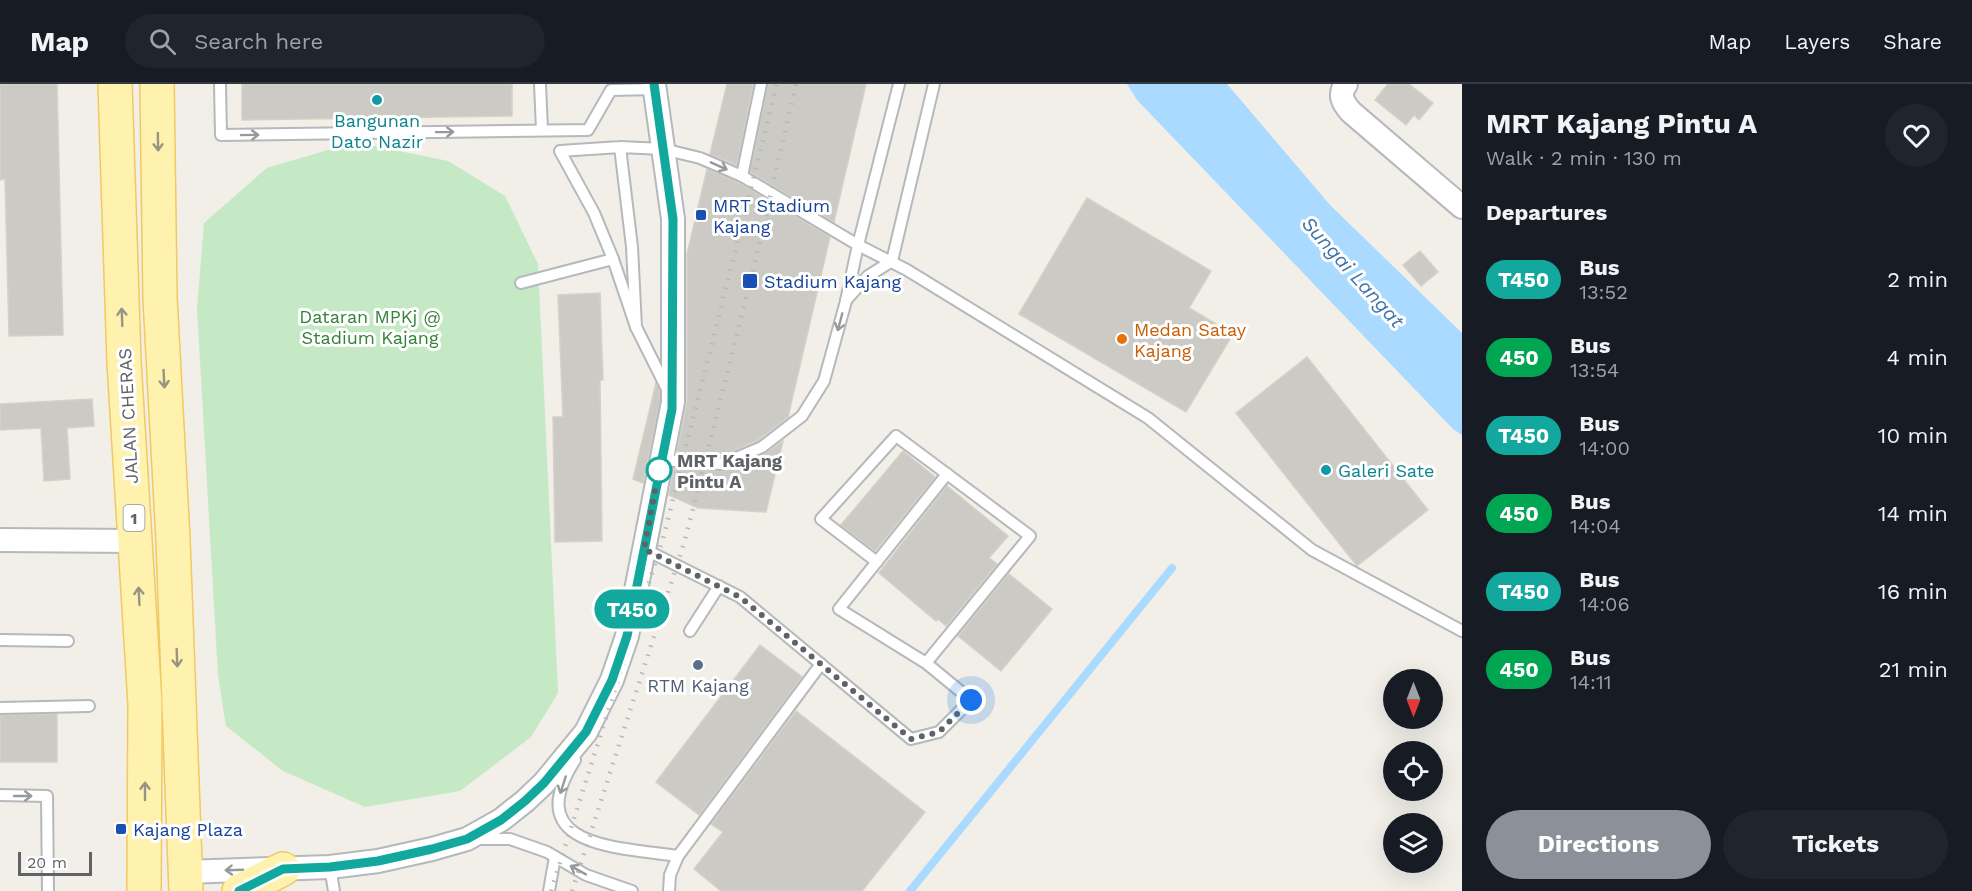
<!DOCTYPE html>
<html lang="en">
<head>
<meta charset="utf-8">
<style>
	:root { --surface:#171b24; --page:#20242c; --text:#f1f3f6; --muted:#9ea1a6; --line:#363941; --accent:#8c9099 }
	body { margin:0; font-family:"Work Sans",sans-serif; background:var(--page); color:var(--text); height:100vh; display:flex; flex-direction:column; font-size:22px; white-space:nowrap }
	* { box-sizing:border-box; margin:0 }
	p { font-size:20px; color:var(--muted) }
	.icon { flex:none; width:33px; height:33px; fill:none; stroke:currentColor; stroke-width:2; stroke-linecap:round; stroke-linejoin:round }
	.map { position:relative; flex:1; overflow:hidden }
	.sheet { display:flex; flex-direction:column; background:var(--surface); width:510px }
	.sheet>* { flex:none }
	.badge { padding:0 12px; border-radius:20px; font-size:21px; line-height:39px }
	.needle { width:39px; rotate:180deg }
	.controls { position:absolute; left:1383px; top:585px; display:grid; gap:12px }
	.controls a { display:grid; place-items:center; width:60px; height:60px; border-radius:50%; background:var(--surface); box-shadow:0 6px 24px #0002; font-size:30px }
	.scale { position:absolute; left:18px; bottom:15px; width:74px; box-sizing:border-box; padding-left:6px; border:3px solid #5f6368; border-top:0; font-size:16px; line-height:21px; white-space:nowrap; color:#5f6368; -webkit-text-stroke:4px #fff; paint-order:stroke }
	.you { position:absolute; width:30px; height:30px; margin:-15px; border:4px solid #fff; border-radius:50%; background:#1a73e8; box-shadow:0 0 0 9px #1a73e833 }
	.map>.badge { position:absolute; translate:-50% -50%; box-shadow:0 0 0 3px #fff }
	h2 { padding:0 24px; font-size:22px; line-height:54px }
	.round { display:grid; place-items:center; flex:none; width:63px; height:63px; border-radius:32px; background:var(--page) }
	.overview { display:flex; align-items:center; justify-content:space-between; height:102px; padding:0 24px }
	h1 { font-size:28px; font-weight:700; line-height:45px }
	.action { display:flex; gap:12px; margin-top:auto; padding:12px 24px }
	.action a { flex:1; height:69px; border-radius:36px; background:var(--accent); color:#fff; font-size:24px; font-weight:700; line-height:69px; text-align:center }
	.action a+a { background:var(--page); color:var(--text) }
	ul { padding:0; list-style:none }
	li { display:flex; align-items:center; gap:18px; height:78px; padding:0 24px }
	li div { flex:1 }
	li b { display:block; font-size:22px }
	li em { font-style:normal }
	li .badge { min-width:66px; font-weight:700; text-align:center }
	header { display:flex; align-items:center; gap:36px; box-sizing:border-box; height:84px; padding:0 30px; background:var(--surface); border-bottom:2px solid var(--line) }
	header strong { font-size:28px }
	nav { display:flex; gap:33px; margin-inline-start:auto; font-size:21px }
	.search { width:420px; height:54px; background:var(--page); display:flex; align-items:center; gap:15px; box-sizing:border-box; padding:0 21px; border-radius:33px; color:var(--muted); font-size:22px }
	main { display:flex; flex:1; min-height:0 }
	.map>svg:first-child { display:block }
</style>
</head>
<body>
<header>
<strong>Map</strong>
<div class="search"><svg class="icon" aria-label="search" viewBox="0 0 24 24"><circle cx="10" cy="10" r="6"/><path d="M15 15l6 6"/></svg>Search here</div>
<nav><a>Map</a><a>Layers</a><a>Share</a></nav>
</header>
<main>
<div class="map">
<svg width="1462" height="807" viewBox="0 0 1462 807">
	<rect width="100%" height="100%" fill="#f1efe8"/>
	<path fill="#c5e8c5" d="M355 58 448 77 505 112 538 180 558 609 531 653 460 707 365 723 283 687 226 642 218 591 197 224 204 139 267 84Z"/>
	<path fill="#aadaff" d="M1127 0H1227L1330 121 1462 249V351L1453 345 1137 16Z"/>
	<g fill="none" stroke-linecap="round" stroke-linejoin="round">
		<path stroke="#aadaff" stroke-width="8" d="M910 807 1172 484"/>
	</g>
	<g fill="#cccac5" stroke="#d6d1c6" stroke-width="1.5">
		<path d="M0 0H57L63 251 9 252 5 95 0 96Z"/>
		<path d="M242 0H512V32L242 36Z"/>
		<path d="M727 0H753L737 81 710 70Z"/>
		<path d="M768 0H866L834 138 750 88Z"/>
		<path d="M1388 0H1409L1433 19 1419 36 1414 31 1406 41 1375 16Z"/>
		<path d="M707 85 739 99 830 153 788 333 758 356 721 372 677 369 687 318V170Z"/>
		<path d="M1087 114 1211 187 1189 224 1233 250 1186 328 1019 230Z"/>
		<path d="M1420 167 1438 188 1421 202 1403 181Z"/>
		<path d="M600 209 603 296H600L602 457 555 458 553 333H563L558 211Z"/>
		<path d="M1307 273 1428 426 1357 482 1236 329Z"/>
		<path d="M656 299 660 307V317L643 399 633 395Z"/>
		<path d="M92 315 94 342 67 344 70 395 44 397 41 344 0 346V320Z"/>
		<path d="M783 357 766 428 698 424 669 411 674 384 724 387 765 370Z"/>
		<path d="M903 367 935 393 875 467 841 441Z"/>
		<path d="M947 402 1008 452 989 474 997 480 946 542 938 535 936 537 879 489Z"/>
		<path d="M1009 490 1052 525 1001 587 958 552Z"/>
		<path d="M760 561 802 593 699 731 656 698Z"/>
		<path d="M796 627 925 728 862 807H721L694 785 723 748 711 740Z"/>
		<path d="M57 630V678H0V631Z"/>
	</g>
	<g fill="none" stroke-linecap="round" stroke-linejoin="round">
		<defs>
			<g id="service">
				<path d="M220 0 221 51 588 46 611 6 655 5"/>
				<path d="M540 0 542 46"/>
				<path d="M620 63 632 163 636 243 613 175 594 129 560 67 620 63 663 65 700 74 742 92 858 161 907 186 1148 334 1312 466 1462 547"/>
				<path d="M742 92 761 0"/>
				<path d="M521 199 613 175"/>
				<path d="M846 216 868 192 892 177 934 0"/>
				<path d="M636 243 668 307"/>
				<path d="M662 376 722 380 762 363 802 332 824 297 846 217 858 161 899 0"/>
				<path d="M644 465 740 513 911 655 939 648 971 616 926 579 839 525 947 390 1030 452 926 579"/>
				<path d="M877 478 821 435 896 352 947 390"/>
				<path d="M690 547 719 502"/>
				<path d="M0 556 68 557"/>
				<path d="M0 624 89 622"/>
				<path d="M575 676C519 764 619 763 678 772"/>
				<path d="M0 711 47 712 48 807"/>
				<path d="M476 755H510L547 768 586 791 632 807"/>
				<path d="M330 783 334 807"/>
				<path d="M549 807 555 773"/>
				<path d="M669 807 670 791 678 772 821 580"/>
			</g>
			<g id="minor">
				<path d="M1346 0C1338 11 1343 19 1351 28L1462 123"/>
				<path d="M0 456 135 457"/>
				<path d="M185 788 330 783 378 777 432 765 467 755 501 736 525 717 544 699 586 648 612 596 627 552 673 318V135L654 0"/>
			</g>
			<g id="primary">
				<path d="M115 0 124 278 145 620 144 807"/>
				<path d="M157 0 160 214 173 456 186 807"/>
				<path d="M239 807 283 785"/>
			</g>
		</defs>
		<use href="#service" stroke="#b5b8bc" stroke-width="14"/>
		<use href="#minor" stroke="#b5b8bc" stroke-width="26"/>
		<use href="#primary" stroke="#f2c960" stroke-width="36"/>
		<use href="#service" stroke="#fff" stroke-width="10"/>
		<use href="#minor" stroke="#fff" stroke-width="22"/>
		<use href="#primary" stroke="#fff2af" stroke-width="33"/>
		<g stroke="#b6b7b8" stroke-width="4.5" stroke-dasharray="1.5 8" stroke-linecap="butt">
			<path d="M551 807 664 451 777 0"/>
			<path d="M572 807 685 456 753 187 796 0"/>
		</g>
	</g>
	<defs><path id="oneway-shaft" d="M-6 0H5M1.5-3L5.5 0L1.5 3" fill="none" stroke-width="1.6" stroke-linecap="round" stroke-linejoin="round" transform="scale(1.5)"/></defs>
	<g stroke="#979a9d">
		<use href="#oneway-shaft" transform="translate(445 48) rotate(-1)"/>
		<use href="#oneway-shaft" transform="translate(250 51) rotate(-1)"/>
		<use href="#oneway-shaft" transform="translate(719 82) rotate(24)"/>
		<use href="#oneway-shaft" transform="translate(840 238) rotate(105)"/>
		<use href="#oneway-shaft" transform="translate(563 701) rotate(108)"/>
		<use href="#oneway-shaft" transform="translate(23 712)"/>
		<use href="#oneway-shaft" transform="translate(234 786) rotate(178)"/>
		<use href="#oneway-shaft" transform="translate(578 786) rotate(-151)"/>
	</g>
	<g stroke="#979581">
		<use href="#oneway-shaft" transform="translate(158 58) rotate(89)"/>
		<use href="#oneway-shaft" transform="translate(122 233) rotate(-92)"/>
		<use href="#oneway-shaft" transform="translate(164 295) rotate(87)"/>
		<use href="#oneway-shaft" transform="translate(139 512) rotate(-93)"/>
		<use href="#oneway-shaft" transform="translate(177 574) rotate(88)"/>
		<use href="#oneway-shaft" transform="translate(145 707) rotate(-90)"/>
	</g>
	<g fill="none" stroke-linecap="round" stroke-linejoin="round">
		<defs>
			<path id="line" d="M239 807 283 785 330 783 378 777 432 765 467 755 501 736 525 717 544 699 586 648 612 596 627 552 672 325 673 135 654 0"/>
		</defs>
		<use href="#line" stroke="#fff" stroke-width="14"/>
		<use href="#line" stroke="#12a89d" stroke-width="9"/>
		<path stroke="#5f6368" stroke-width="6" stroke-dasharray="0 10.8" d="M659 386 644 465 740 513 911 655 939 648 971 616"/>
	</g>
	<g fill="#0f9aa8" stroke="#fff" stroke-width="2">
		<circle cx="377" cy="16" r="6"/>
		<circle cx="1326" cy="386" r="6"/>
	</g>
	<g fill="#1a4fb4" stroke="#fff" stroke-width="2">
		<rect x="695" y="125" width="12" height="12" rx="3"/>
		<rect x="742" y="189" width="16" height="16" rx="3"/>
		<rect x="115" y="739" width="12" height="12" rx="3"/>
	</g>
	<circle fill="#e8710a" stroke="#fff" stroke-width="2" cx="1122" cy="255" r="6"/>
	<circle fill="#fff" stroke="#12a89d" stroke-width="3" cx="659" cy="386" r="12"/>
	<circle fill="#5c6f8a" stroke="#fff" stroke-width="2" cx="698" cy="581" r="6"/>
	<g text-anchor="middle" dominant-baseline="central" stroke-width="6" stroke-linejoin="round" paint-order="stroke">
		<rect fill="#fff" stroke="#8f9295" stroke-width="1.5" x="123.5" y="421" width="21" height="26" rx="4.5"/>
		<g font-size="16" font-weight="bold" fill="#5f6368">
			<text x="134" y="434">1</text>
		</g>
		<g font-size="18" fill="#0d838f" stroke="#fff">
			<text x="377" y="36">Bangunan<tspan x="377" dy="21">Dato Nazir</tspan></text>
			<text x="1338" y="386" text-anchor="start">Galeri Sate</text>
		</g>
		<g font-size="18" fill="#164399" stroke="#fff" text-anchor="start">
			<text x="713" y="121">MRT Stadium<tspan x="713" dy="21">Kajang</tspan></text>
			<text x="764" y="197">Stadium Kajang</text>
			<text x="133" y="745">Kajang Plaza</text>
		</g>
		<g font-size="18" fill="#348238" stroke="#fff">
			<text x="370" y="232">Dataran MPKj @<tspan x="370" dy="21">Stadium Kajang</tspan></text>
		</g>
		<g font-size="18" fill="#c56008" stroke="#fff" text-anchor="start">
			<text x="1134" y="245">Medan Satay<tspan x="1134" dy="21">Kajang</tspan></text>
		</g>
		<g font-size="18" fill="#5f6368" stroke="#fff">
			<text transform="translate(128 332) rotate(-93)">JALAN CHERAS</text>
		</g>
		<g font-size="18" font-weight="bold" fill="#5f6368" stroke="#fff" text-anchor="start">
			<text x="677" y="376">MRT Kajang<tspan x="677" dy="21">Pintu A</tspan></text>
		</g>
		<g font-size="18" fill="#4e5e75" stroke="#fff">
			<text x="698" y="601">RTM Kajang</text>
		</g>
		<g font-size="20" font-style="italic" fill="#4174aa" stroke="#fff">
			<text transform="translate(1353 188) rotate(48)">Sungai Langat</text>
		</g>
	</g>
</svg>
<div class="controls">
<a><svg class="needle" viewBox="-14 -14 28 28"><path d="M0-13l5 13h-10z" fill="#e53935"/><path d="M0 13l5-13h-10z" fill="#9ea1a6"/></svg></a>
<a><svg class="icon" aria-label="locate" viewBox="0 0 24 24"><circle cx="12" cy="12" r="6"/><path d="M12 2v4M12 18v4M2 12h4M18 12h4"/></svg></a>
<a><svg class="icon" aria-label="layers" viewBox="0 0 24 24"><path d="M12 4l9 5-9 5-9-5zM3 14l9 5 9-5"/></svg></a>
</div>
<div class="scale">20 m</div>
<div class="you" style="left:971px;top:616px"></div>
<b class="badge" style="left:632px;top:525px;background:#12a89d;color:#fff">T450</b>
</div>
<section class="sheet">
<div class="overview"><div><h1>MRT Kajang Pintu A</h1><p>Walk · 2 min · 130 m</p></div><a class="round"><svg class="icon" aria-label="heart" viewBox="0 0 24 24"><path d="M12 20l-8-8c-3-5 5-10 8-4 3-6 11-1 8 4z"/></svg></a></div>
<h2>Departures</h2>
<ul>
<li><span class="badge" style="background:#12a89d;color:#fff">T450</span><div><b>Bus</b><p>13:52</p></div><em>2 min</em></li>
<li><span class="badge" style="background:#00a651;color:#fff">450</span><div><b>Bus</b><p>13:54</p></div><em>4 min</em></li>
<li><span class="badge" style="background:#12a89d;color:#fff">T450</span><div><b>Bus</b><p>14:00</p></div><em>10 min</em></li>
<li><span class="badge" style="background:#00a651;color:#fff">450</span><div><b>Bus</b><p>14:04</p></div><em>14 min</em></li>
<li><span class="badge" style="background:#12a89d;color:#fff">T450</span><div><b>Bus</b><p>14:06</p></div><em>16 min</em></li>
<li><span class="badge" style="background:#00a651;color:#fff">450</span><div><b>Bus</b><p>14:11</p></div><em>21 min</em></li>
</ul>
<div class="action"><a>Directions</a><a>Tickets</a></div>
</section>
</main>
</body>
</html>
